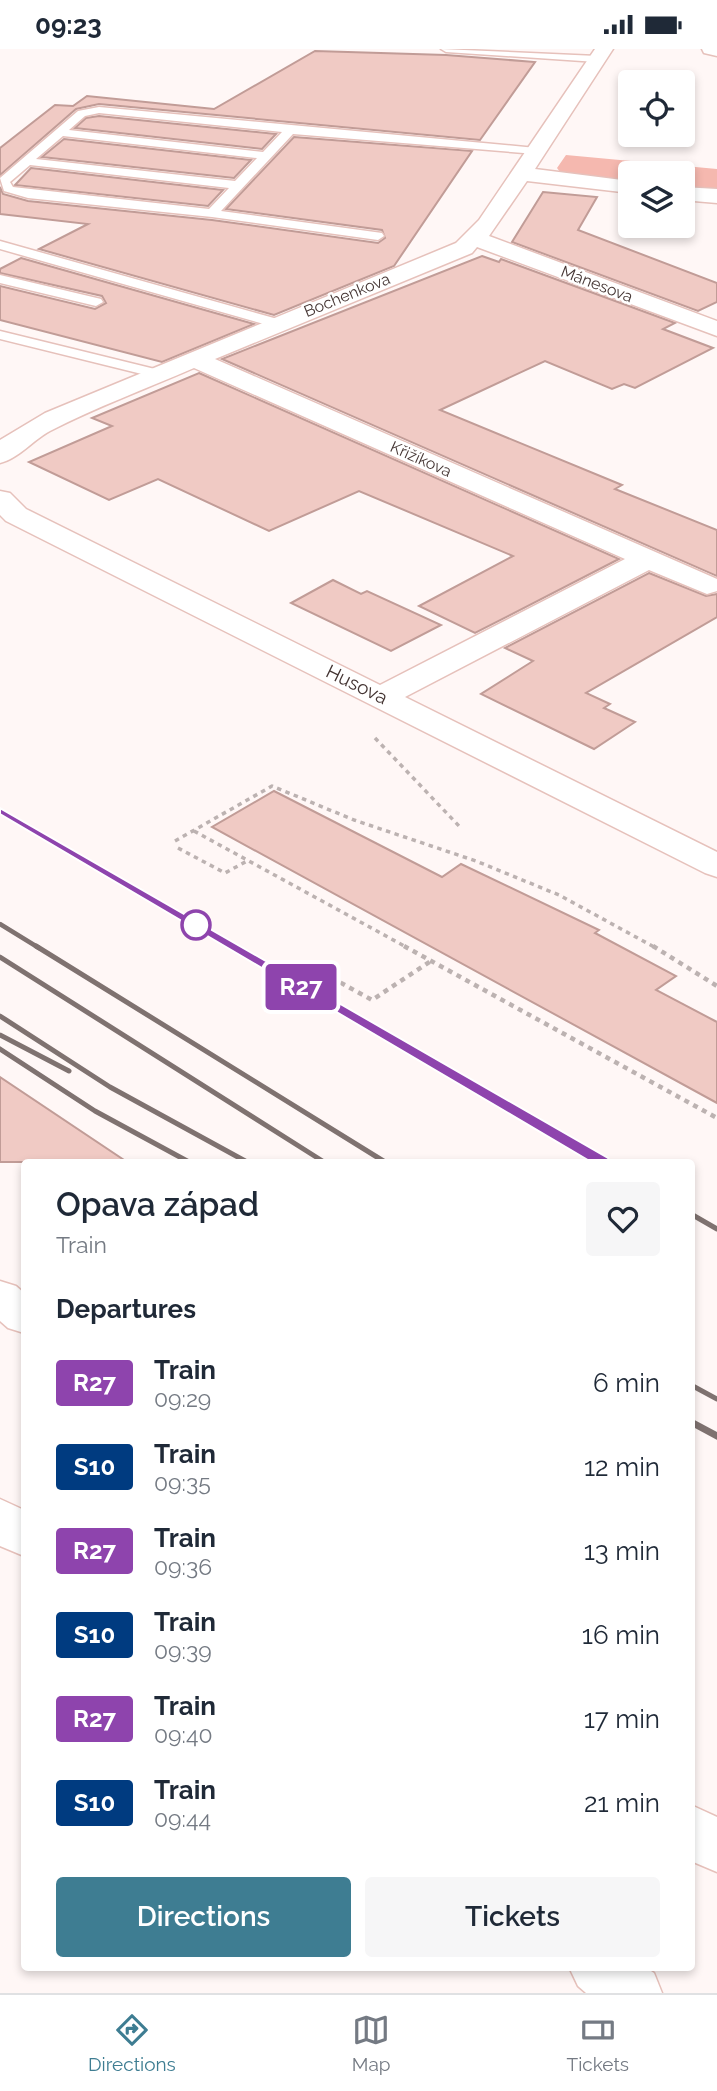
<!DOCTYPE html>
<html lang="en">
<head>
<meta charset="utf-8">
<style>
	:root { --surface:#fff; --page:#f6f6f7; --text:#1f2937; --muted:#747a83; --line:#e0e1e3; --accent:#3e7d92 }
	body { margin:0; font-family:Raleway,sans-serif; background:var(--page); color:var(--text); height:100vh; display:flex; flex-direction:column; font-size:26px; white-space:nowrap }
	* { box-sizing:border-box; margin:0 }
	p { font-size:23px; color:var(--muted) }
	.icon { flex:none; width:38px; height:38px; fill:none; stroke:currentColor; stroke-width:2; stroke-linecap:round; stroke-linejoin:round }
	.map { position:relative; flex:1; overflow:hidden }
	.side { position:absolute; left:21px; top:1110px; width:674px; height:812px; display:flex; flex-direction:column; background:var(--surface); border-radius:7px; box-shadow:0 4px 10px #0003 }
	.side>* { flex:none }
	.badge { padding:0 14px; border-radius:5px; font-size:24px; line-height:46px }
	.fabs { position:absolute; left:618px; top:21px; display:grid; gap:14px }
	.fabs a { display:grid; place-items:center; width:77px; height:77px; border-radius:7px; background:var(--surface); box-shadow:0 4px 10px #0003; font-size:35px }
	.map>.badge { position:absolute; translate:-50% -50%; box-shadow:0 0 0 4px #fff }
	h2 { padding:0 35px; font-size:26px; line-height:63px }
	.round { display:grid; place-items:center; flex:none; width:74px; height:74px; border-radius:7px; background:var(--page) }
	.summary { display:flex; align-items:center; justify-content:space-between; height:119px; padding:0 35px }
	h1 { font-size:33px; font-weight:600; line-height:52px }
	.cta { display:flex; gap:14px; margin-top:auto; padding:14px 35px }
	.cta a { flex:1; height:80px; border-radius:7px; background:var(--accent); color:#fff; font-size:28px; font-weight:600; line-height:80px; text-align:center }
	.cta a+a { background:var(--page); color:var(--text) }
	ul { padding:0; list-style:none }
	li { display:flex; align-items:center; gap:21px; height:84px; padding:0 35px }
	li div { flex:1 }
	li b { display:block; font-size:26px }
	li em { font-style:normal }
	li .badge { min-width:77px; font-weight:700; text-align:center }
	.status { display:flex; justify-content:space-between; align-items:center; height:49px; padding:0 35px; background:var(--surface); direction:ltr }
	.status svg { height:19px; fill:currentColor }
	.tabs { display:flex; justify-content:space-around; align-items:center; height:98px; border-top:2px solid var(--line); background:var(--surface); font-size:19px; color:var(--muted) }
	.tabs a { display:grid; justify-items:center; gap:4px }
	.tabs .on { color:var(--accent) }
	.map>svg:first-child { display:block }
</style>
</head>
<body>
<div class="status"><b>09:23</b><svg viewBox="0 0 49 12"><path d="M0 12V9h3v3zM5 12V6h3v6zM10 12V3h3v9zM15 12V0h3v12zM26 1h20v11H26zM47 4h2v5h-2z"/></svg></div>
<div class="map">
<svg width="717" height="1944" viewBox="0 0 717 1944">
	<rect width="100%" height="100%" fill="#fff7f6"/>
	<path fill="#f5b8af" d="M566 106 717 120V141L683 137 682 124H630V131L560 123 557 119Z"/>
	<g fill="#f0cac4" stroke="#c19c97" stroke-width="2">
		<path d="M315 2 446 6 535 13 480 91 99 55 76 60 0 126V99L55 56 73 57 87 47 214 60Z"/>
		<path d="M99 67 276 85 262 100 75 79 86 69Z"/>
		<path d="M294 88 472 102 394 217 274 266 39 200 88 175 0 165V138L3 145 28 152 212 171 378 194 385 189 382 181 226 160Z"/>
		<path d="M64 90 251 111 234 129 42 108Z"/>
		<path d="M31 119 223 141 208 157 15 136Z"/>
		<path d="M543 143 597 148 578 181 717 234V253L698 262 512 193Z"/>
		<path d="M482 207 499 213 501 210 675 274 663 280 713 299 635 339 624 335 612 340 545 312 440 361 622 436 615 440 717 481V527L222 310Z"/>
		<path d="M21 209 254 275 162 313 0 271V237L95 260 106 254 102 247 0 224V220Z"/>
		<path d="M199 324 619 510 475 584 419 557 513 507 359 442 269 482 158 430 109 451 29 413 112 377 92 369Z"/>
		<path d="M649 524 706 547 717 545V568L586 644 610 655 604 659 635 673 594 700 481 645 533 612 505 599Z"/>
		<path d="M333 531 361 545 367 542 441 576 391 602 291 554Z"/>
		<path d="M274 742 442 828 461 815 599 881 595 884 676 927 656 941 717 973V1054L212 778Z"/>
		<path d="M0 1028 127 1113H0Z"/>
	</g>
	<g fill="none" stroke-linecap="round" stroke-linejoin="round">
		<defs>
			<g id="service">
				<path d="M441 0 597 7 602 10 597 13 446 3Z"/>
				<path d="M99 58 536 99 542 102 536 105 293 85 221 162 382 184 384 187 378 191 212 168 28 149 4 142 0 129 78 62ZM99 64 282 83 263 103 69 81 85 67ZM63 87 257 109 235 132 36 110ZM30 116 229 139 209 160 13 138 10 133Z"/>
				<path d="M0 192 281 271 283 274 271 277 0 200Z"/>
				<path d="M0 226 101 250 103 253 96 257 0 234Z"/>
				<path d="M0 282 163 322 165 325 158 329 0 290Z"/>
			</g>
			<g id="minor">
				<path d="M595 0H613L535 120 630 132V144L527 132 489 187 717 272V287L477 198 472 204 215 310 717 530V542L707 545 649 521 405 648 717 803V828L705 824 6 472 0 466V442L10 444 26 460 380 636 625 510 194 319C146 340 96 358 50 382 33 391 18 410 0 414V391L45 364 456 194 479 171Z"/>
				<path d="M702 0H717V7L704 4Z"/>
				<path d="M682 138 717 140V154L682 151Z"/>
				<path d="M0 1232 16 1237 24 1244V1284L8 1279 0 1272Z"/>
				<path d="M0 1450 24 1461V1507L0 1497Z"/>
				<path d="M691 1756 717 1768V1823L691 1812Z"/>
				<path d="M569 1918H645L654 1924 662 1944H586L578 1937Z"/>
			</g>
		</defs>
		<use href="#service" stroke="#e6c1bb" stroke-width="3"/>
		<use href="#minor" stroke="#e6c1bb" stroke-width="3"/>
		<g stroke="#bcb2b1" stroke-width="3.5" stroke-dasharray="4.5 4.5" stroke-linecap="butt">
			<path d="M375 689 459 777"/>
			<path d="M194 782 408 899"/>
			<path d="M175 792 272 737 354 771 476 812 559 846 656 899"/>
			<path d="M178 799 225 824 247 812"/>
		</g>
		<g stroke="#bcb2b1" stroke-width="4.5" stroke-dasharray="5 5" stroke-linecap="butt">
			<path d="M404 897 717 1069"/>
			<path d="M653 897 717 937"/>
			<path d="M323 924 372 951 431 912"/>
		</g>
		<use href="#service" fill="#fff" fill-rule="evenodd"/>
		<use href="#minor" fill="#fff" fill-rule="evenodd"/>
		<g stroke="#7f7270" stroke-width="4.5">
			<path d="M0 763 235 899"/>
			<path d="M0 875 39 899"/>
		</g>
		<g stroke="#7f7270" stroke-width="5">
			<path d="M36 897 385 1113"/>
			<path d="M232 897 603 1113"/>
			<path d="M0 908 324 1113"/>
			<path d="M0 967 110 1038 247 1113"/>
			<path d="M0 986 69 1022"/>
			<path d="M0 1000 95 1062 189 1113"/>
			<path d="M691 1165 717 1180"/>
			<path d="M691 1336 717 1350"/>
		</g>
		<path stroke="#7f7270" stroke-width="7" d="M691 1373 717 1387"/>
	</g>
	<path fill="#8e44ad" stroke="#fff" stroke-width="2" d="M0 759 608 1109 610 1113 608 1117H598L0 765Z"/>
	<circle fill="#fff" stroke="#8e44ad" stroke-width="3.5" cx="196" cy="876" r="14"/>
	<g text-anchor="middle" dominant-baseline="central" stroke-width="5" stroke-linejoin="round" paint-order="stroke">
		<g font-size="16" fill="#443533" stroke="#fff">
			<text transform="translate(597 235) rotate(21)">Mánesova</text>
			<text transform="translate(347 246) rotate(-22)">Bochenkova</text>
			<text transform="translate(421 410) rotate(24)">Křižíkova</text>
		</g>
		<g font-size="19" fill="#443533" stroke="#fff">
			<text transform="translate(357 635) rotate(26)">Husova</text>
		</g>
	</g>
</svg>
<div class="fabs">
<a><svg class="icon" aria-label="locate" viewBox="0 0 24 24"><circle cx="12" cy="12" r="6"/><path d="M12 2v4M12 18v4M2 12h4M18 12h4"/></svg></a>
<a><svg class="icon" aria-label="layers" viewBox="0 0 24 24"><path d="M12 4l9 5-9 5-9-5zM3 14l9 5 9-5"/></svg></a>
</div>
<b class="badge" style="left:301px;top:938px;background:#8e44ad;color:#fff">R27</b>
<section class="side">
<div class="summary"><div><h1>Opava západ</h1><p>Train</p></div><a class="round"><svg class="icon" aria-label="heart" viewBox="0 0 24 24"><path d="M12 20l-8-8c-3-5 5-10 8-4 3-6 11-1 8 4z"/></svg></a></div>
<h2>Departures</h2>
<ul>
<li><span class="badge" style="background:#8e44ad;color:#fff">R27</span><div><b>Train</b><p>09:29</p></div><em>6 min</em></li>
<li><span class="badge" style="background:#003b80;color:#fff">S10</span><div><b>Train</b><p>09:35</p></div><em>12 min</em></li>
<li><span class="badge" style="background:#8e44ad;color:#fff">R27</span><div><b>Train</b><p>09:36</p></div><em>13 min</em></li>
<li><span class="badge" style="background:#003b80;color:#fff">S10</span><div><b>Train</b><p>09:39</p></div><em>16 min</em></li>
<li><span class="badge" style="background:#8e44ad;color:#fff">R27</span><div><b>Train</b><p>09:40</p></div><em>17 min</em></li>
<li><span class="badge" style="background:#003b80;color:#fff">S10</span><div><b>Train</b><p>09:44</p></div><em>21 min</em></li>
</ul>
<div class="cta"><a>Directions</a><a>Tickets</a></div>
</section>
</div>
<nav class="tabs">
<a class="on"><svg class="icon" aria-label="directions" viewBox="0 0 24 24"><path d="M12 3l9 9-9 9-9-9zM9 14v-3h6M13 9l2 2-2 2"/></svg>Directions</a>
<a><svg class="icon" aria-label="map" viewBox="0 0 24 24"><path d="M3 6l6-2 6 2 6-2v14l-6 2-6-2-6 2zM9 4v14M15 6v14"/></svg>Map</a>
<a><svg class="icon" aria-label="tickets" viewBox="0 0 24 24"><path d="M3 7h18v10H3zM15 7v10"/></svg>Tickets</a>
</nav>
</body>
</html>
